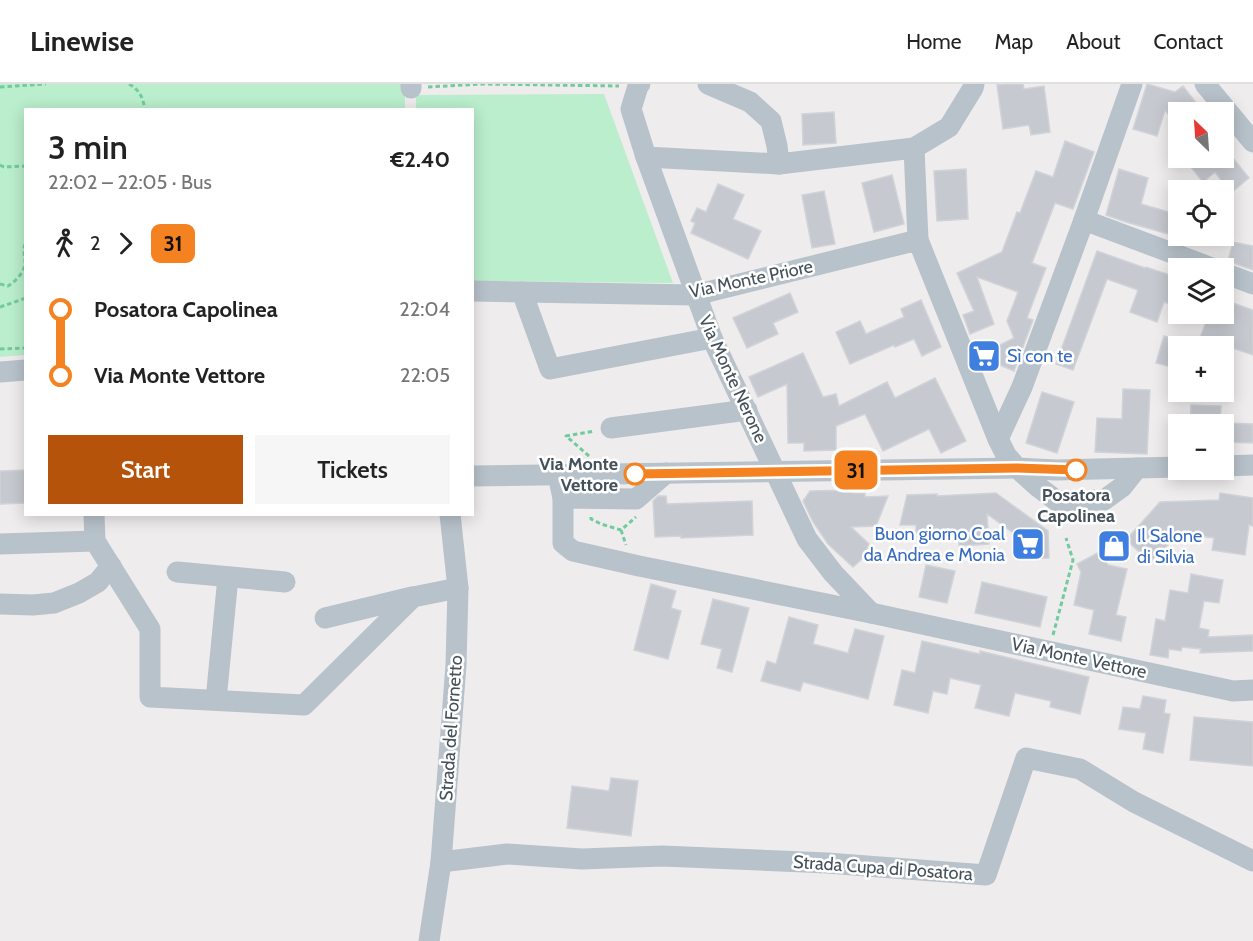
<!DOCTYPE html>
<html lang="en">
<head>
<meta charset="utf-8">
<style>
	:root { --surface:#fff; --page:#f6f6f6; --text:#222; --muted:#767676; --line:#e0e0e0; --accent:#b45309 }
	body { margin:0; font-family:Cabin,sans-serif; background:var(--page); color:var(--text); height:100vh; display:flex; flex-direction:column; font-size:22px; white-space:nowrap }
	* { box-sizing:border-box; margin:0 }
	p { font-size:20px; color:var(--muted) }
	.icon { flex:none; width:33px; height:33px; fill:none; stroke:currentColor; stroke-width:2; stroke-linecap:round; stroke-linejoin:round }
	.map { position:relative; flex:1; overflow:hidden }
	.panel { position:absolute; left:24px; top:24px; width:450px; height:408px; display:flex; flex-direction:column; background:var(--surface); border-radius:0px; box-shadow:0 3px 15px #0003 }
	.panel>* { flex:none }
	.badge { padding:0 12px; border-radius:9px; font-size:21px; line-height:39px }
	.needle { width:39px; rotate:335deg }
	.buttons { position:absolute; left:1168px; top:18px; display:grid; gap:12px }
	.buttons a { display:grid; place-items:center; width:66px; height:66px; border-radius:0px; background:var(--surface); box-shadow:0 3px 15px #0003; font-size:30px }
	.map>.badge { position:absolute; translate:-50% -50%; box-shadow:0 0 0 3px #fff }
	.legs { display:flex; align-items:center; gap:9px; height:66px; padding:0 24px; font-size:20px }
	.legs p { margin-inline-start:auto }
	.headline { display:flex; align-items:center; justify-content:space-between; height:102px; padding:0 24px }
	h1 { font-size:33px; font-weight:600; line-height:45px }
	.cta { display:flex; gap:12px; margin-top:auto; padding:12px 24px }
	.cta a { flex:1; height:69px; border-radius:0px; background:var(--accent); color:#fff; font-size:24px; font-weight:600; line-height:69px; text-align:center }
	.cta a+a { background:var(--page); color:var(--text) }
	ul { padding:0 24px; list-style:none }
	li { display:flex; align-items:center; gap:21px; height:66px; font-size:22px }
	li i { display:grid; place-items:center; width:9px; height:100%; margin:0 8px; background:currentColor }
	li i::after { content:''; width:15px; height:15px; margin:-8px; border:4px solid; border-radius:50%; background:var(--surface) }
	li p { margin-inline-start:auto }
	li:first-child i { background:linear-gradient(#0000 50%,currentColor 0) }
	li:last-child i { background:linear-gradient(currentColor 50%,#0000 0) }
	header { display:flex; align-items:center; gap:36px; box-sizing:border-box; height:84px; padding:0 30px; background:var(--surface); border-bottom:2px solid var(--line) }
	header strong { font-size:28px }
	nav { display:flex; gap:33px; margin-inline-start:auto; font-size:21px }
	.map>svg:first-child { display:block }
</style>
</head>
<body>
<header>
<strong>Linewise</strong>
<nav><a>Home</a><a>Map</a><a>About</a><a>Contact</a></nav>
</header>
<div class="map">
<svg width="1253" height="857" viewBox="0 0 1253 857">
	<rect width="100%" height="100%" fill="#efeced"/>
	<g fill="#baeecc">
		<path d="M0 0H405V25L26 26 25 271 0 273Z"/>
		<path d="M604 10 673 199 473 197 472 26 416 25V11Z"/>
	</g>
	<g fill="#c6cad0" stroke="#d0d3d8" stroke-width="1.5">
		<path d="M1005 0H1023L1024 5 1044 2 1050 48 1031 51 1029 41 1003 45 997 1Z"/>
		<path d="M1147 0 1175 8 1183 2 1203 28H1179V44L1165 26 1157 52 1133 45Z"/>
		<path d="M834 28 836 59 803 61 802 30Z"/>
		<path d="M1065 57 1094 68 1073 125 1055 119 1032 179 1046 184 1027 234 1033 236 1014 287 978 272 1014 254 1007 237 1018 208 977 193 994 240 970 250 963 231 974 227 957 189 1002 168 1017 128 1020 129 1036 87 1053 93Z"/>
		<path d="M1202 74H1233L1249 94 1231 109 1215 88 1203 98 1191 83Z"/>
		<path d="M966 85 968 135 937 137 934 87Z"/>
		<path d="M1119 85 1148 94 1141 120 1179 131V153L1126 138 1106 131Z"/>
		<path d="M892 91 904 140 874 148 862 99Z"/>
		<path d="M718 100 744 111 733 135 761 147 748 175 691 149 695 139 691 137 697 124 706 128Z"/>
		<path d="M824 107 835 160 812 164 802 111Z"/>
		<path d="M1233 158 1253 162V186L1228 177Z"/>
		<path d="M1097 167 1145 184 1146 183 1179 194V223L1164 218 1157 238 1130 228 1138 206 1107 195 1073 286 1056 280Z"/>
		<path d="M790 209 798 228 773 239 778 250 747 264 733 234Z"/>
		<path d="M921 216 941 263 922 272 914 255 895 263 894 261 850 280 836 248 860 237 866 250 904 233 901 225Z"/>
		<path d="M1224 216 1253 226V271L1227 262H1197L1209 230H1224Z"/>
		<path d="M1164 252 1179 256V285L1156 279Z"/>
		<path d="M803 269 823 313 836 310 839 322 887 298 895 314 935 294 966 357 941 369 929 345 883 367 865 330 836 342V366L804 367V359H788L787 300 758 313 749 293Z"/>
		<path d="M1123 305 1150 306 1147 370 1095 368 1097 334 1122 335Z"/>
		<path d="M1042 308 1074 318 1057 369 1026 359Z"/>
		<path d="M1191 321 1221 322 1220 340H1190Z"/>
		<path d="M1224 339 1253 340V359L1224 358Z"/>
		<path d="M26 386V419L0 420V387Z"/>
		<path d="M853 406V409H865V413L888 412 876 442 851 443 869 460 864 473 853 483 828 460 813 438 803 417 810 407Z"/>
		<path d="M996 409 1048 447 1049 474 1020 475 1019 453 987 430 989 460 959 462V447L916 449V441H900L907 411 937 410V412Z"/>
		<path d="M1220 409 1253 414V442L1249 441 1245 471 1212 466 1214 454 1178 449 1154 477 1148 472 1146 474 1126 456 1160 418 1219 416Z"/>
		<path d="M658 412H666L667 420 752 417 753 451 681 454V452L655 453 653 417Z"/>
		<path d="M1101 467 1108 481 1127 485 1116 531 1126 533 1121 557 1089 550 1094 526 1074 521 1081 488 1077 480Z"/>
		<path d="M926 481 955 487 947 519 919 513Z"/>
		<path d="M1191 490 1223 496 1219 519 1204 517 1199 544 1209 546 1208 553 1253 551V567L1200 569 1201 565 1182 563 1181 567 1169 565 1168 574 1150 571 1156 535 1165 537 1170 506 1188 509Z"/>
		<path d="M982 498 1047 513 1040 543 975 529Z"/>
		<path d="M651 500 676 507 671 524 681 527 668 575 634 566Z"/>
		<path d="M713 515 749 524 732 588 717 584 722 565 701 560Z"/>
		<path d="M789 533 818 541 813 560 848 569 855 545 884 552 868 615 803 598 800 607 761 597 767 577 776 580Z"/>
		<path d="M922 557 980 570V567L1089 593 1080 630 1050 623 1051 617 1015 609 1009 632 975 624 981 601 950 594 947 610 933 607 928 629 894 621 902 586 915 589Z"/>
		<path d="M1143 612 1166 616 1164 629 1170 630 1163 669 1143 665 1146 649 1119 645 1123 623 1140 625Z"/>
		<path d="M1194 633 1253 638V682L1190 676Z"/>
		<path d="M611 694 638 697 631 752 567 744 572 702 609 707Z"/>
	</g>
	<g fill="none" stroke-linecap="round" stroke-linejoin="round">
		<g stroke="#72cb9c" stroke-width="3" stroke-dasharray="4.5 3" stroke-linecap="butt">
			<path d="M129 0C140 6 143 14 145 26"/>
			<path d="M0 3 46 0"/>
			<path d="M428 3 483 0 619 2"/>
			<path d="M0 81 4 83 26 82"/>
			<path d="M0 200 8 202C16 197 25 188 25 178 25 170 22 166 26 158"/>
			<path d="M0 223 26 214"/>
			<path d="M0 265 26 264"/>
			<path d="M589 372 566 352 595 347"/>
			<path d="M591 433V435L601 440 621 446 636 433"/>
			<path d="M621 446 626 461"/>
			<path d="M1053 551 1073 476 1066 454"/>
		</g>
		<g stroke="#b8c2ca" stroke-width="21">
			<path d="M411 0V4"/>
			<path d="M640 0 638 2 631 25 646 73 779 80 914 64 949 43 973 4 974 0"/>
			<path d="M708 0 750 18 771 37 777 62 779 80"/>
			<path d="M1205 0 1253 58"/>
			<path d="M914 64 918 156"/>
			<path d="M646 73 712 254 807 455 833 489 871 529"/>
			<path d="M1084 136 1212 184"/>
			<path d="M1224 189 1253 200"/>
			<path d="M472 207 695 211 918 156 998 355 1006 371 1017 384 1037 402 1057 417 1104 416 1122 403 1137 384"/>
			<path d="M522 208 550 285 712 254"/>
			<path d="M0 288 26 286"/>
			<path d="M611 344 747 326"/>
			<path d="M998 355 1022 303 1084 136 1132 0"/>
			<path d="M1224 382 1253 381"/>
			<path d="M558 391 563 414V459L573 467 639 482 871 529 1233 607 1253 606"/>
			<path d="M472 392 814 387 1017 384 1056 386 1179 383"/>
			<path d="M563 414 636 415 666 389"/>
			<path d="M94 430 95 457 150 545V613L304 621 413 513 458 504"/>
			<path d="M0 460 95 457"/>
			<path d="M177 488 285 498"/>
			<path d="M0 520 33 521 54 519 79 509 98 498 111 482"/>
			<path d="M325 534 412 513"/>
			<path d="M216 616 228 493"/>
			<path d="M441 778 507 770 582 775 662 772 827 779 986 791 1026 674 1080 685 1134 718 1253 777"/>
			<path d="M429 857 441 778 456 581 458 504 450 430"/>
		</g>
	</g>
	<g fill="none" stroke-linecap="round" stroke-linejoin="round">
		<defs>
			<path id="line-1" d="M635 390 1017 384 1076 386"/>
		</defs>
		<use href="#line-1" stroke="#fff" stroke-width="14"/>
		<use href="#line-1" stroke="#f58220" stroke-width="9"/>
	</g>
	<defs>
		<symbol id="supermarket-square" viewBox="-11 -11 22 22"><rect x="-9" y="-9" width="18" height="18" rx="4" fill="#3f7fe0" stroke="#fff"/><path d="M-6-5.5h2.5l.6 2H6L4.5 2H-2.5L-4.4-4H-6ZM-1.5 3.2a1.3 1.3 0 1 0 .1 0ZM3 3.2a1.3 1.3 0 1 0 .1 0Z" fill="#fff"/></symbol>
		<symbol id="shop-square" viewBox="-11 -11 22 22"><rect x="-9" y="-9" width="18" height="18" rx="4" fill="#3f7fe0" stroke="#fff"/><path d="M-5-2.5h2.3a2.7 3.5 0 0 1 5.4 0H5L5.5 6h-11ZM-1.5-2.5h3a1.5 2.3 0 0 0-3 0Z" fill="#fff"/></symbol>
	</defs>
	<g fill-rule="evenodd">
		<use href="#supermarket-square" x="965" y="253" width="38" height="38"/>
		<use href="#supermarket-square" x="1009" y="441" width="38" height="38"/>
		<use href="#shop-square" x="1095" y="443" width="38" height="38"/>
	</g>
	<g fill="#fff" stroke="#f58220" stroke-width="3">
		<circle cx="1076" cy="386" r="10"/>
		<circle cx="635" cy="390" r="10"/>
	</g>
	<g text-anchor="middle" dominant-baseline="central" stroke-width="5" stroke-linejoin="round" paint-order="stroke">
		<g font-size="18" fill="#45515a" stroke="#fff">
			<text transform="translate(751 195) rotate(-12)">Via Monte Priore</text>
			<text transform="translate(733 295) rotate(65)">Via Monte Nerone</text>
			<text transform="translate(1079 574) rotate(12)">Via Monte Vettore</text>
			<text transform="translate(451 644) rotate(-86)">Strada del Fornetto</text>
			<text transform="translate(883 784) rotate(4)">Strada Cupa di Posatora</text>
		</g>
		<g font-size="18" fill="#366cbe" stroke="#fff" text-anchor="start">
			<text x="1007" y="272">Sì con te</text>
			<text x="1005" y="450" text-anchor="end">Buon giorno Coal<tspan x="1005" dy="21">da Andrea e Monia</tspan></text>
			<text x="1137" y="452">Il Salone<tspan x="1137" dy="21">di Silvia</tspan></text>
		</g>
		<g font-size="18" font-weight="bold" fill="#45515a" stroke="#fff" text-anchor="end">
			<text x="618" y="380">Via Monte<tspan x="618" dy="21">Vettore</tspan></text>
			<text x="1076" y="411" text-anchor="middle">Posatora<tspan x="1076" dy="21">Capolinea</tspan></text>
		</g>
	</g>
</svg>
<div class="buttons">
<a><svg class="needle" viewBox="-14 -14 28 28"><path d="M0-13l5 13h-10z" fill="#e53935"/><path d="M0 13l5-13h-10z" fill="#767676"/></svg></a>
<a><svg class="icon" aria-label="locate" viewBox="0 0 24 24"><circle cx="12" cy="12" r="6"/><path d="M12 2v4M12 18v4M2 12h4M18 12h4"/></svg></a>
<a><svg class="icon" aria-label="layers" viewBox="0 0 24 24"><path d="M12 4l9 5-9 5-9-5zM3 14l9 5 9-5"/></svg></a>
<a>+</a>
<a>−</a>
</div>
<b class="badge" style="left:856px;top:386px;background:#f58220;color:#111">31</b>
<section class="panel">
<div class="headline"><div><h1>3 min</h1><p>22:02 – 22:05 · Bus</p></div><b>€2.40</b></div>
<div class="legs"><svg class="icon" aria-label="walk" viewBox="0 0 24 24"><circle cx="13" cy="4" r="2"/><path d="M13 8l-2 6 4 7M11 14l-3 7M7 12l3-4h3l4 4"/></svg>2<svg class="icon" aria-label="forward" viewBox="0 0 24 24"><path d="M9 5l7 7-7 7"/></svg><b class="badge" style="background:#f58220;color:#111">31</b></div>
<ul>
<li><i style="color:#f58220"></i><b>Posatora Capolinea</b><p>22:04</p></li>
<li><i style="color:#f58220"></i><b>Via Monte Vettore</b><p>22:05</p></li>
</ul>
<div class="cta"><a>Start</a><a>Tickets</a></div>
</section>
</div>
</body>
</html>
